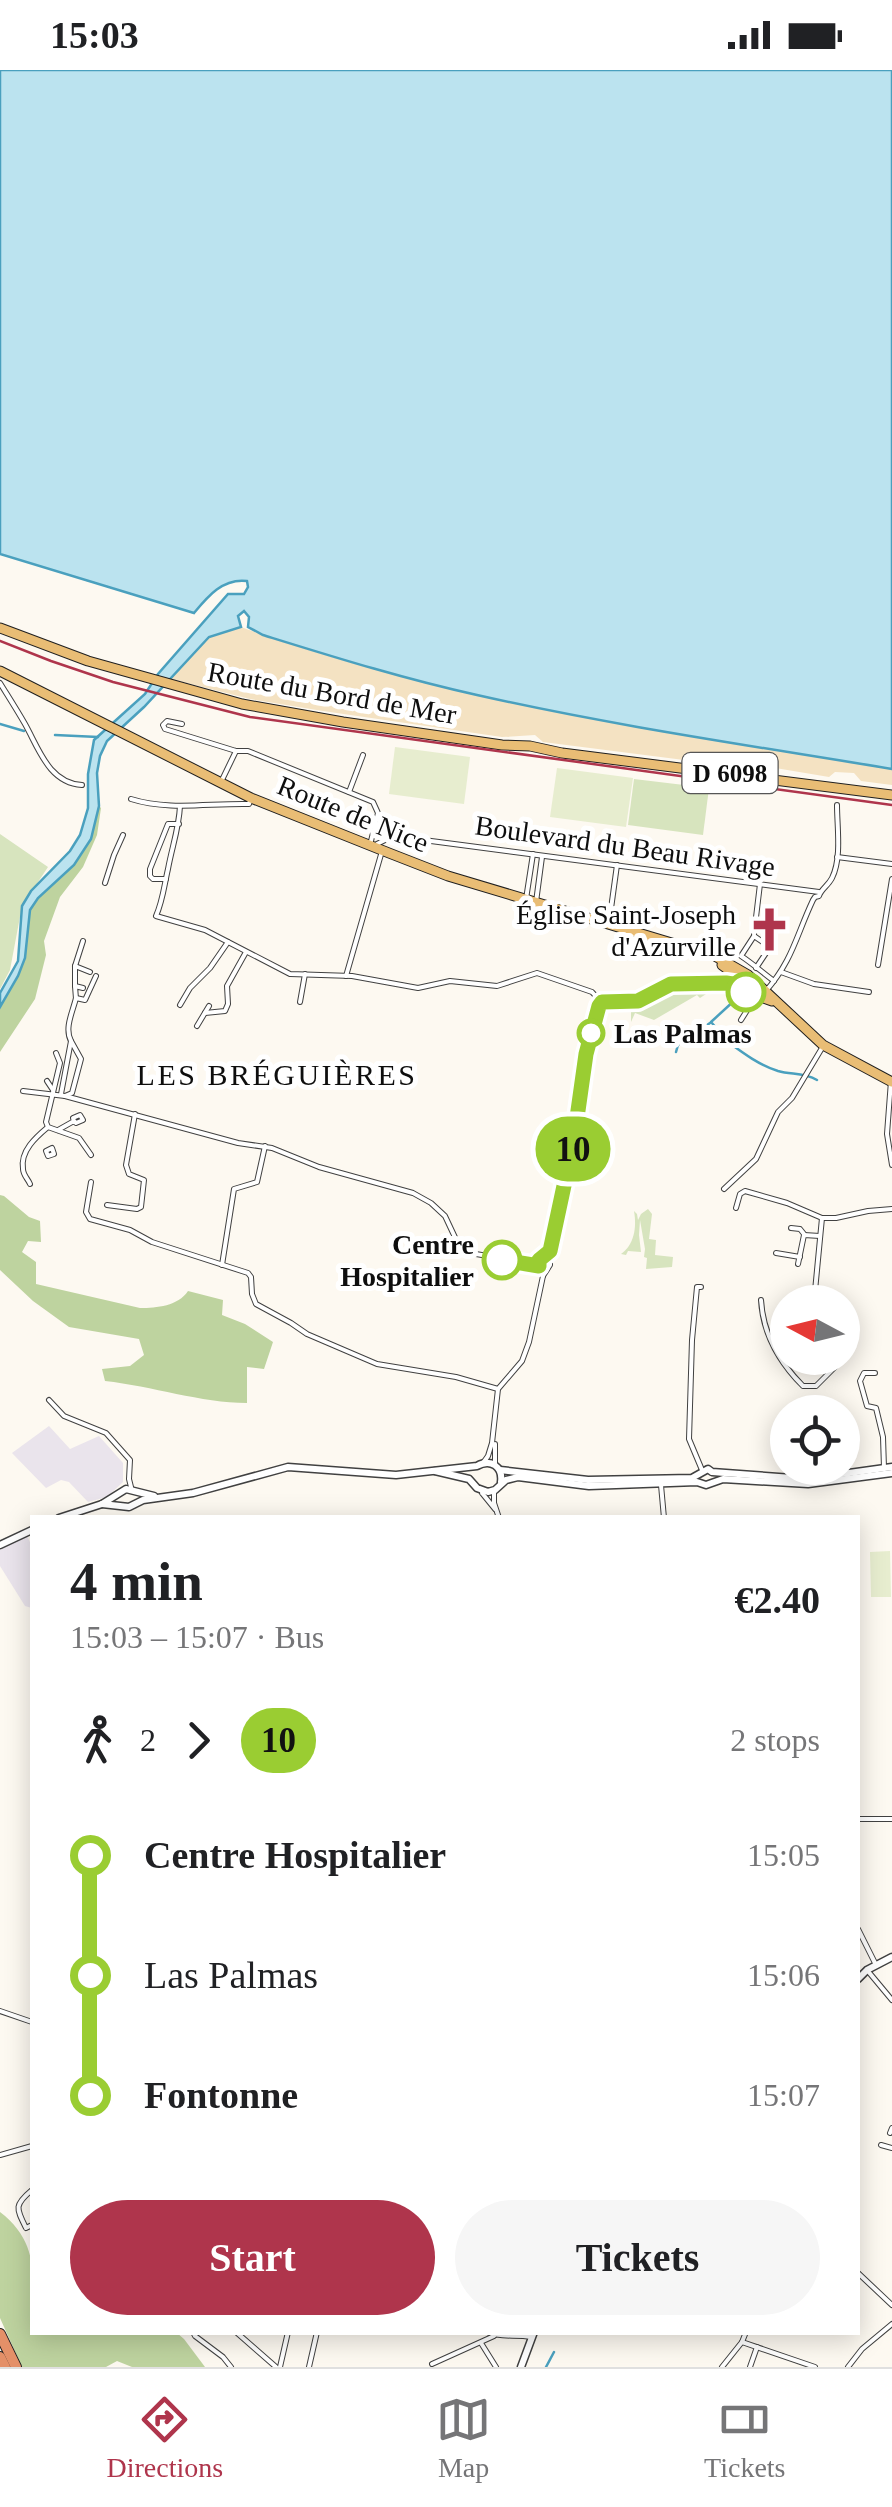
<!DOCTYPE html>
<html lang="en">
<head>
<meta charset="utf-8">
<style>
	:root { --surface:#fff; --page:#f6f6f6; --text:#202124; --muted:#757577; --line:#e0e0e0; --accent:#af354c }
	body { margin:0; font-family:"Times New Roman",serif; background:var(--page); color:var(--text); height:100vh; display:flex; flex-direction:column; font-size:38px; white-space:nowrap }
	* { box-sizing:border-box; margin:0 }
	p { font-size:32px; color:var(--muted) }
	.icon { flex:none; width:55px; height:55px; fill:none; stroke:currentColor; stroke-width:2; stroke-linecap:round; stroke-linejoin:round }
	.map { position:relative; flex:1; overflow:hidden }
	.drawer { position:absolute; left:30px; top:1445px; width:830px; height:820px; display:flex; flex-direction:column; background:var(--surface); border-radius:0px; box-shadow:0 5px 25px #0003 }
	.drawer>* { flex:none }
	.badge { padding:0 20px; border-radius:32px; font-size:35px; line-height:65px }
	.needle { width:65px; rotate:277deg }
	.controls { position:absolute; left:770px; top:1215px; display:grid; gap:20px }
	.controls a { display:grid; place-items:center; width:90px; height:90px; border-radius:50%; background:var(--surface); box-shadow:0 5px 25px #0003; font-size:50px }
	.map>.badge { position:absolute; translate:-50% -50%; box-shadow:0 0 0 5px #fff }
	.legs { display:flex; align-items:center; gap:15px; height:110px; padding:0 40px; font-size:32px }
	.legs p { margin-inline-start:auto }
	.headline { display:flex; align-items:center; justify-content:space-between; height:170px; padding:0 40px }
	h1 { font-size:55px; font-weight:800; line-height:75px }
	.button { display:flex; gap:20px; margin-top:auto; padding:20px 40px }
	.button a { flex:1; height:115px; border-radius:60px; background:var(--accent); color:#fff; font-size:40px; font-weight:800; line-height:115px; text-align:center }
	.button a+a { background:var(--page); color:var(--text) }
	ul { padding:0 40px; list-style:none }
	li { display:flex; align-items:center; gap:35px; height:120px; font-size:38px }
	li i { display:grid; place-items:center; width:15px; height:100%; margin:0 12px; background:currentColor }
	li i::after { content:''; width:25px; height:25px; margin:-12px; border:8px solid; border-radius:50%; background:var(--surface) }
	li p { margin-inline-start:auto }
	li:first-child i { background:linear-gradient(#0000 50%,currentColor 0) }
	li:last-child i { background:linear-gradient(currentColor 50%,#0000 0) }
	.status { display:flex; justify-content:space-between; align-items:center; height:70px; padding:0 50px; background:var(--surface); direction:ltr }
	.status svg { height:28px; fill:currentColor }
	.menu { display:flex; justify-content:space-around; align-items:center; height:140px; border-top:2px solid var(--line); background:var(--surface); font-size:28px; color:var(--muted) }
	.menu a { display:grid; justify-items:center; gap:5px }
	.menu .selected { color:var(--accent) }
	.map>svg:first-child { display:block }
</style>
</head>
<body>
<div class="status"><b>15:03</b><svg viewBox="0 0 49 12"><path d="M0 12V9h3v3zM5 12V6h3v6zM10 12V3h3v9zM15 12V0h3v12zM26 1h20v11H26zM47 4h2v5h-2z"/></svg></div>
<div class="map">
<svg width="892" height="2297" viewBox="0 0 892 2297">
	<rect width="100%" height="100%" fill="#fdf9f1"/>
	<g fill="#eae4ec">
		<path d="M49 1356 70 1379 99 1366 123 1393V1412L107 1427 88 1432 69 1412 61 1410 46 1418 12 1383Z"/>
		<path d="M27 1466 32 1476V1538L25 1536 0 1496V1478Z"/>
	</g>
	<g fill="#d7e4be">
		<path d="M634 709 709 718 703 765 628 755Z"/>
		<path d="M0 764 48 797 22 836 10 900 0 919Z"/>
		<path d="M711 916 706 924 700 928 697 925 654 950 635 943 631 952V935L647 931 672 919Z"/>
		<path d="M648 1139 652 1144 649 1169 656 1170 655 1185 673 1187 672 1197 646 1199 647 1188 644 1187 645 1179 640 1150 639 1165 641 1182 628 1181 626 1185 621 1184C634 1175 637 1158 634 1141L637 1144 638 1150 641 1144Z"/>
	</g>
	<g fill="#bed39f">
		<path d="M99 736 101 738 97 765 83 797 60 827 44 871 46 885 35 929 0 982V937L18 906 25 888 30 840 38 828 91 769Z"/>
		<path d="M0 1125 4 1126 29 1147 40 1151 41 1172 28 1171 22 1182 36 1192V1214L140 1238C157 1238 178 1236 188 1221L223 1230 222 1245 245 1254 273 1272 264 1299 247 1297V1333C201 1333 152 1316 105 1311L102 1299 130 1296 144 1285 139 1269 69 1257 33 1231 0 1200Z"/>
		<path d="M0 2142C43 2175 32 2214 32 2262L177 2263 184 2269 205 2297H132L117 2291 106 2297H22L0 2248Z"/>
	</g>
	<path fill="#f4e2c2" d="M241 557C450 633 673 662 892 699V715L861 711 854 703 835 702 829 707 697 685 684 690 543 672 535 665 502 667 323 641 250 629 171 609 209 567Z"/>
	<g fill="#e7edcf">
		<path d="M395 677 470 687 464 734 389 724Z"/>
		<path d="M557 698 633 708 626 757 550 747Z"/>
		<path d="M890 1481 891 1527H871L870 1482Z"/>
	</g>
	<path fill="#bbe3ef" stroke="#4aa0be" stroke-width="2.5" d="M0 0H892V699C754 676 614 656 477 625 404 609 334 587 263 565L248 557 249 547 244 541 238 546 241 557 209 567 144 637 107 671 100 686 97 703 99 736 91 769 74 795 38 828 30 840 25 888 18 906 0 937V923L18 891 22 836 31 821 70 781 80 765 88 738V704L94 670 145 624 158 604 228 524H244L248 517 247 511C223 508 208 526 194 543L0 484Z"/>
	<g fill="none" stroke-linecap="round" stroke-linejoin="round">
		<g stroke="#4aa0be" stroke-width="2.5">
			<path d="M0 654 24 661"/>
			<path d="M55 665 98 667"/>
			<path d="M726 969 711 952 736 929"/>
			<path d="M728 972C743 983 759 995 778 1001 792 1005 803 1002 817 1010"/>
			<path d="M676 982 678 975 710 953"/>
			<path d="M546 2297 554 2282"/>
		</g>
		<defs>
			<g id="minor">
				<path d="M0 613C8 626 17 640 25 654 39 679 49 713 82 715"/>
				<path d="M182 654 167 651 163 655 165 659 236 681H248L373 732 378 743 370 775"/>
				<path d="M221 712 236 681"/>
				<path d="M349 722 363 685"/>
				<path d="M131 729C169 741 209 733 249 734L251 728"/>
				<path d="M180 736C179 758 172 777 168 799 164 816 163 830 156 846L205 860 290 904 352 906 418 918 450 911 497 916 537 903 592 922 602 933"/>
				<path d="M377 774 393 766 819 822"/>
				<path d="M837 787 892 794"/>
				<path d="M166 809H153L150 806V799L168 754H179"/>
				<path d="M105 813 114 785 123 765"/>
				<path d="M526 829 533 784"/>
				<path d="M536 832 542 787"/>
				<path d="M609 853 617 795"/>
				<path d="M754 864 760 814"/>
				<path d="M878 895 892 809"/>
				<path d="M75 896 83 871"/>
				<path d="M756 898 770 877 754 866 741 886C752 893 763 903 774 911"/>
				<path d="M781 902 814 914 869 922"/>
				<path d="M346 906 382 781"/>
				<path d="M75 916V896L90 902"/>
				<path d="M765 922C793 890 796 866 813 830L815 827 819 826C821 819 828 816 832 808 842 788 837 757 837 735"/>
				<path d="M76 929 75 916 83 918"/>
				<path d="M300 932 305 904"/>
				<path d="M629 932C646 930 658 917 674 914 696 910 718 914 739 915"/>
				<path d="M180 935 190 918 210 898 228 872"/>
				<path d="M205 943 225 941 228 934 227 916 246 882"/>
				<path d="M594 949 599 936 603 933H619"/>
				<path d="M741 950 756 926"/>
				<path d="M197 956 209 936"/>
				<path d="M56 983 60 993 46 1052 48 1057 79 1068 91 1085"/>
				<path d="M47 1011 53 1020"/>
				<path d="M891 1011 887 1064 892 1095"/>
				<path d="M23 1021 65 1026 238 1073 272 1078 319 1097 413 1123 431 1133 445 1146 460 1178 464 1182 530 1193 539 1196 543 1206"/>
				<path d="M61 1024 71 971C64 958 73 941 76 928L85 930 96 906"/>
				<path d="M65 1026 72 1023 81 989 71 971"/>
				<path d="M58 1060 74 1051 76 1053 83 1050 80 1045 73 1048 74 1051"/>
				<path d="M52 1078 54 1084 48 1086 46 1081Z"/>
				<path d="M91 1112 86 1142 90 1149 130 1160 152 1172 248 1203 251 1207 252 1224 256 1234 291 1253 307 1264 377 1294 456 1307 498 1319"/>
				<path d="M30 1114C28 1109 23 1105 23 1099 20 1081 36 1067 48 1057"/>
				<path d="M724 1119 756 1089 778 1042 792 1028 822 978"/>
				<path d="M107 1135 137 1139 141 1137 144 1110 129 1104 126 1095 135 1044"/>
				<path d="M736 1138 740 1124 745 1121 787 1133 822 1148H836L868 1141 892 1139"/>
				<path d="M791 1158 800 1159 804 1164"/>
				<path d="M776 1183 800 1187"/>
				<path d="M798 1194 804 1165 820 1166"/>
				<path d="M222 1195 234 1119 257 1112 265 1076"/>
				<path d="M701 1217H697L692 1270 689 1369 702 1400"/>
				<path d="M761 1230C763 1265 779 1292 803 1316H816L843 1289 842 1268"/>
				<path d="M811 1232 815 1221 822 1148"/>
				<path d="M875 1303H864L860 1311 867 1336 876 1338 883 1367 884 1398"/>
				<path d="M49 1330 64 1346 106 1363 130 1390 129 1409 132 1421"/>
				<path d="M495 1374V1395"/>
				<path d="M483 1393 488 1386 492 1373 498 1319 522 1291 529 1272 543 1206 550 1195V1181L575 1069 594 935 601 925 630 932"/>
				<path d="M661 1415 664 1448"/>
				<path d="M482 1423 495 1439"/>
				<path d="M494 1423V1433L499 1448"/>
				<path d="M858 1749H892"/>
				<path d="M858 1859 876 1895"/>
				<path d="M867 1900 892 1930"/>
				<path d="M0 1941 32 1952"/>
				<path d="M890 2063 892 2058"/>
				<path d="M881 2075 892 2078"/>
				<path d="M0 2085 32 2076"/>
				<path d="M32 2120C14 2135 16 2138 26 2158L32 2155"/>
				<path d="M858 2203 892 2235"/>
				<path d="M193 2262 195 2266 223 2287 231 2297"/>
				<path d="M236 2262 276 2297"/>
				<path d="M487 2262C500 2268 516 2264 531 2267"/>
				<path d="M746 2262 742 2272 815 2297"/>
				<path d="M481 2273 496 2297"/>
				<path d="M432 2294 494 2266"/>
				<path d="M280 2297 288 2262"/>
				<path d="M309 2297 317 2262"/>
				<path d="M722 2297 742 2272"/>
				<path d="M750 2297 757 2277"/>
				<path d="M848 2297 862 2279 892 2254"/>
			</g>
			<g id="tertiary">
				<path d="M500 1400 588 1410 692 1408 708 1399 712 1402 806 1409 892 1397"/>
				<path d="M435 1401 469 1409 477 1418 488 1422 495 1420 506 1410 518 1407 589 1416 697 1412 706 1415 723 1409 808 1414 892 1403"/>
				<path d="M102 1434 129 1437 143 1430 193 1423 288 1397 396 1405 477 1396C491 1388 503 1397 501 1412"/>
				<path d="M59 1448 102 1434 126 1419 154 1426"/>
				<path d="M0 1475 32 1460"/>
				<path d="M858 1909 867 1900 892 1887"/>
				<path d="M521 2297 534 2262"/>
			</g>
			<g id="primary">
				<path d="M0 558 88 591 242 634 343 652 502 675 530 676 562 683 892 725"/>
				<path d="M0 601 251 728 389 783 448 806 715 886 748 905 823 975 892 1012"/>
				<path d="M722 895 733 903 743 921 772 931"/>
			</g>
			<g id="motorway">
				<path d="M0 2264 16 2297"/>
				<path d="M0 2287 5 2297"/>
			</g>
		</defs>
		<use href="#minor" stroke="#414141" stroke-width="6"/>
		<use href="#tertiary" stroke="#414141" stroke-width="9"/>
		<use href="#primary" stroke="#1f1f1f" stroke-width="11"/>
		<use href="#motorway" stroke="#1f1f1f" stroke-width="12"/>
		<use href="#minor" stroke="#fff" stroke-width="4"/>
		<use href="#tertiary" stroke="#fff" stroke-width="6"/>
		<use href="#primary" stroke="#e9bd75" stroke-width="9"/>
		<use href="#motorway" stroke="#e49068" stroke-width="10"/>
		<path stroke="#af354c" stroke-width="2.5" d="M0 571 51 591 113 612 250 647 892 735"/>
	</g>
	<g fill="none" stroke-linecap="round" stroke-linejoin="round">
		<defs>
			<path id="line-1" d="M502 1190 539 1196V1190L550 1181 574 1069 586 984 599 936 602 932 638 931 671 914 726 913 740 915 746 922"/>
		</defs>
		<use href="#line-1" stroke="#fff" stroke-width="22"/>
		<use href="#line-1" stroke="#9acd32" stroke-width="15"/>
	</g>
	<defs>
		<symbol id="church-bare" viewBox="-9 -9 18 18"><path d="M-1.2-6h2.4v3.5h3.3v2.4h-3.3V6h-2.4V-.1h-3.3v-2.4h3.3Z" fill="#af354c" stroke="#fff" stroke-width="2.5" paint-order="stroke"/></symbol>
	</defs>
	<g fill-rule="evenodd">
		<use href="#church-bare" x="738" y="828" width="63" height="63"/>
	</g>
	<g fill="#fff" stroke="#9acd32" stroke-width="5">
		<circle cx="746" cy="922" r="18"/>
		<circle cx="591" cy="963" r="12"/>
		<circle cx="502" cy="1190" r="18"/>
	</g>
	<g text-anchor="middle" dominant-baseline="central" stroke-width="10" stroke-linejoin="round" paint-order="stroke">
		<rect fill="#fff" stroke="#565656" stroke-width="2.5" x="682.5" y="683" width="95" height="40" rx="8"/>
		<g font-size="25" font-weight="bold" fill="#0e0e0e">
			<text x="730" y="703">D 6098</text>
		</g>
		<g font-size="28" fill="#0e0e0e" stroke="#fff">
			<text transform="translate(332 623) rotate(10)">Route du Bord de Mer</text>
			<text transform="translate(353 744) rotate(22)">Route de Nice</text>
			<text transform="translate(625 776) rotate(8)">Boulevard du Beau Rivage</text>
		</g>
		<g font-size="28" fill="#0e0e0e" stroke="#fff" text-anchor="end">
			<text x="736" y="844">Église Saint-Joseph<tspan x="736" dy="32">d'Azurville</tspan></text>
		</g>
		<g font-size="28" font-weight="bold" fill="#0e0e0e" stroke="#fff" text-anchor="start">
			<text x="614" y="963">Las Palmas</text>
			<text x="474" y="1174" text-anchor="end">Centre<tspan x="474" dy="32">Hospitalier</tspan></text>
		</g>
		<g font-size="30" letter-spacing="2.5" fill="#0e0e0e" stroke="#fff">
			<text x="277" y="1004">LES BRÉGUIÈRES</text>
		</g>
	</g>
</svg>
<div class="controls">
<a><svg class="needle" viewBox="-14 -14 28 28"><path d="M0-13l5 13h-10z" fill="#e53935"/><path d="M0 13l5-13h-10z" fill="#757577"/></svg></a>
<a><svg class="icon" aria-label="locate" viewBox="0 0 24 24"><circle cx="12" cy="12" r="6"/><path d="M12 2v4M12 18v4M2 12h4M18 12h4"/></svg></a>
</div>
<b class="badge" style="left:573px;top:1079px;background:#9acd32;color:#111">10</b>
<section class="drawer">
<div class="headline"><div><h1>4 min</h1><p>15:03 – 15:07 · Bus</p></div><b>€2.40</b></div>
<div class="legs"><svg class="icon" aria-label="walk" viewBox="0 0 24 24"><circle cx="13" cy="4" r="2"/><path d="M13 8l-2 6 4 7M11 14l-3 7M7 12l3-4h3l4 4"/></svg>2<svg class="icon" aria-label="forward" viewBox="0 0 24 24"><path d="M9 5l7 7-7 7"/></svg><b class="badge" style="background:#9acd32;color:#111">10</b><p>2 stops</p></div>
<ul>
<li><i style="color:#9acd32"></i><b>Centre Hospitalier</b><p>15:05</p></li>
<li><i style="color:#9acd32"></i><span>Las Palmas</span><p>15:06</p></li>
<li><i style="color:#9acd32"></i><b>Fontonne</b><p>15:07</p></li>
</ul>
<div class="button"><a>Start</a><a>Tickets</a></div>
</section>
</div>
<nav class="menu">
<a class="selected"><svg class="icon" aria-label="directions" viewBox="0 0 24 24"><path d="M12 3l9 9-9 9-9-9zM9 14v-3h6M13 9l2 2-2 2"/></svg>Directions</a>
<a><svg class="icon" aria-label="map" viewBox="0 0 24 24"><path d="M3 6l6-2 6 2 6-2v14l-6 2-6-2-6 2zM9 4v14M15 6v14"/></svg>Map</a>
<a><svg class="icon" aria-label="tickets" viewBox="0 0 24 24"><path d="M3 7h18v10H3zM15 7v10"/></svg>Tickets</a>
</nav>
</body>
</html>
